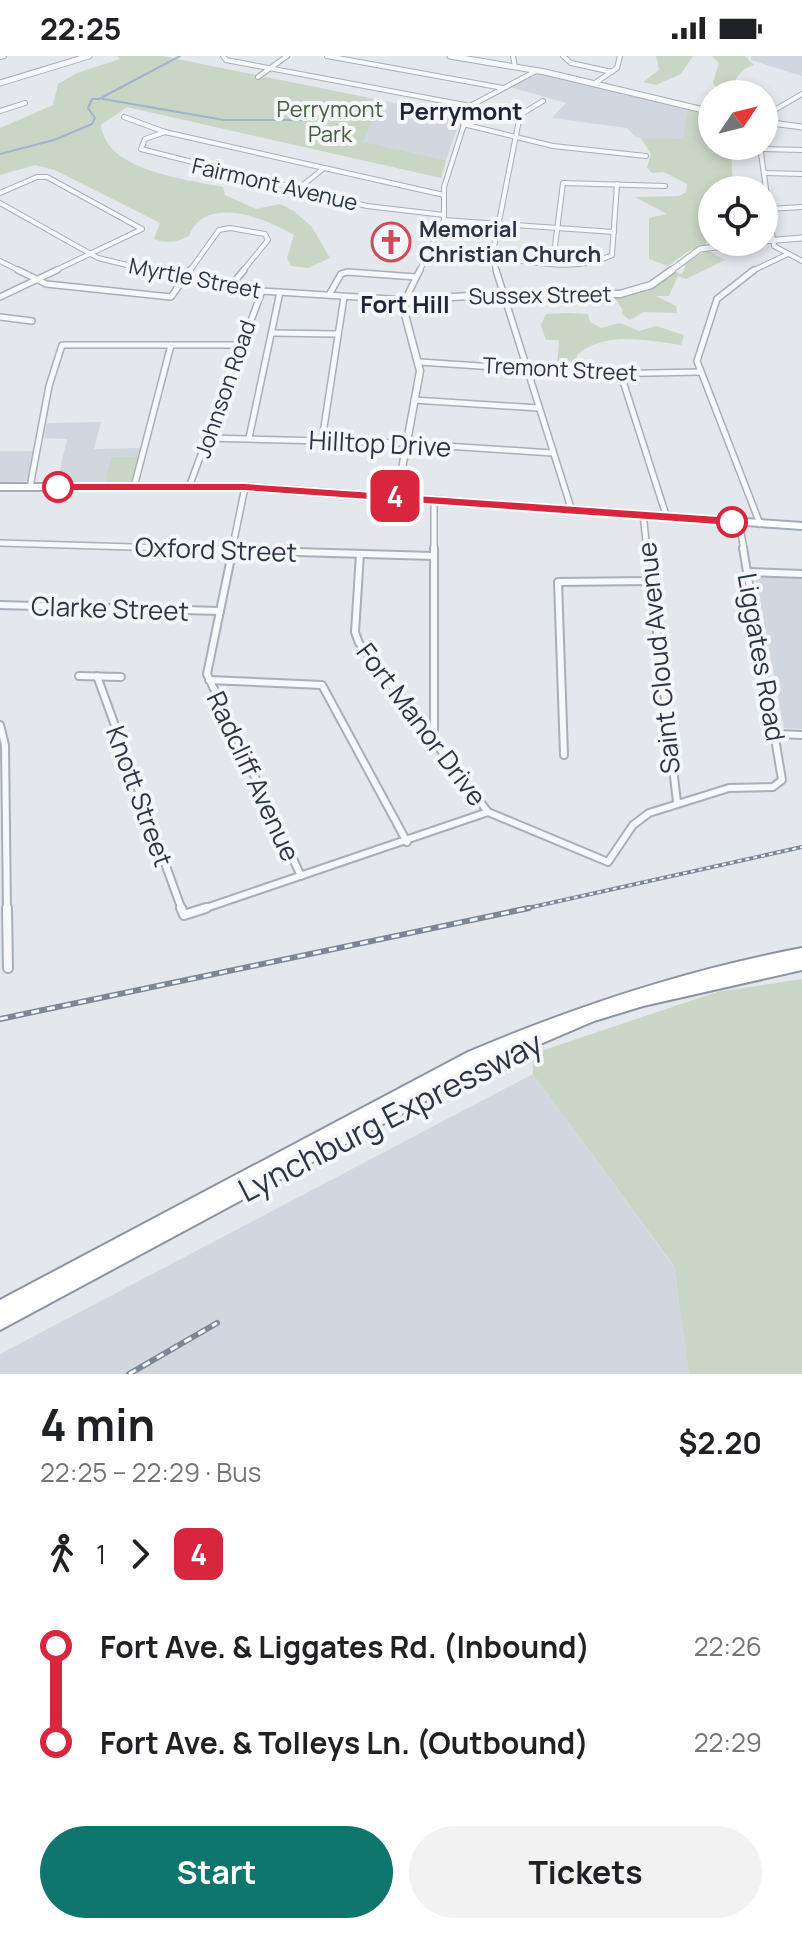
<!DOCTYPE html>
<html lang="en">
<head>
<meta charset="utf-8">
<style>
	:root { --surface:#fff; --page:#f2f2f2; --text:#202124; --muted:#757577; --accent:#0f766e }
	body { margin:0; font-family:Manrope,sans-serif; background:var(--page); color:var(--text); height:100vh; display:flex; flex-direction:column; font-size:30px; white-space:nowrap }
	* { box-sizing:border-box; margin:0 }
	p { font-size:26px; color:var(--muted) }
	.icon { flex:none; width:44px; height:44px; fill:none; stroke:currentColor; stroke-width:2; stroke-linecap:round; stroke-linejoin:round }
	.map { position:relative; height:1318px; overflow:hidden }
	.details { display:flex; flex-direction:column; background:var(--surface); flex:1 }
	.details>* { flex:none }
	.badge { padding:0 16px; border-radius:12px; font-size:28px; line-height:52px }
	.needle { width:52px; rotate:55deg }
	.fabs { position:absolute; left:698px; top:24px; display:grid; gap:16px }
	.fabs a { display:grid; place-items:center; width:80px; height:80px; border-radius:50%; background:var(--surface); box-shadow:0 4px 12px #0003; font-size:40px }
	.map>.badge { position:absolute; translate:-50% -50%; box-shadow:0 0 0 4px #fff }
	.legs { display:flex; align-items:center; gap:12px; height:88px; padding:0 40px; font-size:26px }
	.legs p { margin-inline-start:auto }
	.head { display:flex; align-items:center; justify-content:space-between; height:136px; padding:0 40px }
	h1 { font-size:44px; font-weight:700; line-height:60px }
	.button { display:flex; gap:16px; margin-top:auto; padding:16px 40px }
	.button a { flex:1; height:92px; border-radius:48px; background:var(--accent); color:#fff; font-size:32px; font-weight:700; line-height:92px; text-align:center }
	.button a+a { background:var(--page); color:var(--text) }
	ul { padding:0 40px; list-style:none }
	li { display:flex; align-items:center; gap:28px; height:96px; font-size:30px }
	li i { display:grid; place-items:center; width:12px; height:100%; margin:0 10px; background:currentColor }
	li i::after { content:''; width:20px; height:20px; margin:-10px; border:6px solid; border-radius:50%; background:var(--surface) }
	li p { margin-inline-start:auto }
	li:first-child i { background:linear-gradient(#0000 50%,currentColor 0) }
	li:last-child i { background:linear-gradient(currentColor 50%,#0000 0) }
	.status { display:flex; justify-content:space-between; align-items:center; height:56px; padding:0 40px; background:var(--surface); direction:ltr }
	.status svg { height:22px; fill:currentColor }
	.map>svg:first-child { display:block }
</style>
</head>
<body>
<div class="status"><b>22:25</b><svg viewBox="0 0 49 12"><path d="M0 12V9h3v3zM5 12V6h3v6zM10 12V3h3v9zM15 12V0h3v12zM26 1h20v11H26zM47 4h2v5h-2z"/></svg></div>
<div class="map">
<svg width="802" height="1318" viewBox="0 0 802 1318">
	<rect width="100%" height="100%" fill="#e4e7ec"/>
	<g fill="#d2d6de">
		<path d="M751 0H802V20L751 4Z"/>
		<path d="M540 17 688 52 684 83 656 85 636 81 627 72 552 62 566 47 510 31Z"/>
		<path d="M365 41 430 54 465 50 446 104 362 86 375 57Z"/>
		<path d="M101 366 94 393 140 392 138 401 111 402 105 426H57L67 383 44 382 47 367Z"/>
		<path d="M0 395H34L27 425 0 426Z"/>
		<path d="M755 520 802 523V673L784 672Z"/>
		<path d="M533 1018 674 1211 689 1318H0V1298Z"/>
	</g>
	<g fill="#c9d6c5">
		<path d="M117 0H163L365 41 372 51 381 50 372 52 375 57 363 86 446 104 441 122 127 51 101 69C106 115 185 123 223 131L225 139 256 153 280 148 294 155 312 171 330 202 308 212 291 210 287 202 294 179C266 162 205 138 189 180 177 186 168 188 154 183L160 167 55 114 35 109 0 119V72L53 49 58 28 77 17 120 3Z"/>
		<path d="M656 0H693L681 18 656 29 643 26 659 14Z"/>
		<path d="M712 0H745L754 9C741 13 732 24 733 38H718L713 26 719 7Z"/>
		<path d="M688 52 712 58V90L731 94 733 134H712V175L706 180V189L687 196 668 210 649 203V162L667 158 635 141 679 140 686 136 687 128 664 116 652 117 647 112 651 98 641 82 683 83Z"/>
		<path d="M707 194 725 204 686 223 678 220 669 240H656L676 250 677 257 643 256 630 264 622 258 623 254 614 241 652 232 675 216 682 218 686 210 682 209Z"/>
		<path d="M567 257 588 258 590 266 601 272 620 267 639 275 656 270 684 279 681 289C646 285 607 274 577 299L575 312 557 311 559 284H546L541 269 546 258Z"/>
		<path d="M111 401H138L133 426H105Z"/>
		<path d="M802 923V1318H689L674 1210 533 1018 532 998 717 936Z"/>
	</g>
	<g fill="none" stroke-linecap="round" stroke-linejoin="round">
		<g stroke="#9fb4cc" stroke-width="2">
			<path d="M103 43 224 64H307"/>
			<path d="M0 98 54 84 92 68 95 62 88 52 92 43H99L180 0"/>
		</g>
		<defs>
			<g id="minor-far3">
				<path d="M223 0 226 4 470 50"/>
				<path d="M327 0 503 32"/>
				<path d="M513 0 515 11"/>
				<path d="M563 0 571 7 612 16"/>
				<path d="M0 1 4 0"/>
				<path d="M258 21 287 0"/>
				<path d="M595 27 617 12 620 0"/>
				<path d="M0 55 25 47"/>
				<path d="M764 60 802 38"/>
				<path d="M124 61 165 76 444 139"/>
				<path d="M463 68 553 90 646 100"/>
				<path d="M165 76 145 83 141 93 367 150 444 159"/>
				<path d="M760 90 774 190 802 205"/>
				<path d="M760 93 802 94"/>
				<path d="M765 117 802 118"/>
				<path d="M298 133 324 112"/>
				<path d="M0 137 37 121H47L142 173 52 216"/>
				<path d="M0 147 98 202 156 216"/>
				<path d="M769 153 802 151"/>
				<path d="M444 164 614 176"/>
				<path d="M492 201C530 205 577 217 612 199L617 128"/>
				<path d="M0 205 22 216"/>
				<path d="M553 206 563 127 665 130"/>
				<path d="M189 216 219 174 230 172 265 178 268 184 242 216"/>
				<path d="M419 216 444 164V131L470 50 536 15"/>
				<path d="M497 216 492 201 520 59 543 45"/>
				<path d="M750 216 788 198"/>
			</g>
			<g id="minor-far2">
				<path d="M18 214 46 228 171 241 190 214"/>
				<path d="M148 214 262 235 405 244 420 214"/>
				<path d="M496 214 571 452"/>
				<path d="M754 214 717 243 697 305 760 468"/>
				<path d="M230 231 244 214"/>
				<path d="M329 239 341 218 347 216 416 221"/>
				<path d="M0 241 57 214"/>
				<path d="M0 261 32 265"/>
				<path d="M272 277 337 278"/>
				<path d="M420 306 599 318 700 316"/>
				<path d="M621 319 666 459"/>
				<path d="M414 344 538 352"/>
				<path d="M207 382 401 387 552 397"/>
				<path d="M249 382 280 236"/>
				<path d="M322 384 344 241"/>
				<path d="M30 431 49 330 62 289H236"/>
				<path d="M134 431 171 289"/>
				<path d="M189 431 262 235"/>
				<path d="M434 443V494"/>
				<path d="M643 458 647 494"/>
				<path d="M739 466 744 494"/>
				<path d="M0 487 231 494"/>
				<path d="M232 494 245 431"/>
			</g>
			<g id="minor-far1">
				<path d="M164 492 433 500"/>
				<path d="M233 492 207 618 301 820"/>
				<path d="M434 492V683"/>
				<path d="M647 492 677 746"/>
				<path d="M360 498 355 576 359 587 488 756 608 806 633 769 649 757 729 732 773 731 782 724 743 492"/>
				<path d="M747 516 802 518"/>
				<path d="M0 549 220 555"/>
				<path d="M79 620 121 621"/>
				<path d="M97 620 182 854"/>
				<path d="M209 624 322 629 407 786"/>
				<path d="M0 669 5 689 7 854"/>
				<path d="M775 678 802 679"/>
				<path d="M564 699 558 526 649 525"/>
				<path d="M200 854 488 756"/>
			</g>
			<g id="minor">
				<path d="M7 852 8 912"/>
				<path d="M181 852 184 859 206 852"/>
			</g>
			<g id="tertiary-far1">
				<path d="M450 0 545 16 712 56"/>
				<path d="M0 27 89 0"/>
				<path d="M764 66 802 71"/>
				<path d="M764 185 802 182"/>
				<path d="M669 216 700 193 757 186"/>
			</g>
			<path id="tertiary" d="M397 440 420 315 404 255 405 244 501 238H620L651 229 672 214"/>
			<path id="primary" d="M0 428H245L802 467V473L245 434H0Z"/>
			<path id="motorway" d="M802 892V914L643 950 594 965 498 1006 0 1274V1244L468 996C577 950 686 914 802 892Z"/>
		</defs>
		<use href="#minor-far3" stroke="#a9aeb7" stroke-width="6"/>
		<use href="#minor-far2" stroke="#a9aeb7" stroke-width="8"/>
		<use href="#minor-far1" stroke="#a9aeb7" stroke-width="10"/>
		<use href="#minor" stroke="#a9aeb7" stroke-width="12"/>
		<use href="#tertiary-far1" stroke="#a9aeb7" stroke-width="7"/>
		<use href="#tertiary" stroke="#a9aeb7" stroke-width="9"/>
		<use href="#primary" stroke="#a3abb8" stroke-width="4"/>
		<use href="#motorway" stroke="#8b94a3" stroke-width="4"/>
		<use href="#minor-far3" stroke="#f7f8fa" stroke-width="4"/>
		<use href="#minor-far2" stroke="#f7f8fa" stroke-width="5"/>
		<use href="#minor-far1" stroke="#f7f8fa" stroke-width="6"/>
		<use href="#minor" stroke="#f7f8fa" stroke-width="8"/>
		<use href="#tertiary-far1" stroke="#f7f8fa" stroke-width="5"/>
		<use href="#tertiary" stroke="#f7f8fa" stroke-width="6"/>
		<use href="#primary" fill="#fff" fill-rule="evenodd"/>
		<use href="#motorway" fill="#fff" fill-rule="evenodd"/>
		<defs>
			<path id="rail-far1" d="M519 854 802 791"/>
			<g id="rail">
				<path d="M0 963 529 852"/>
				<path d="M129 1318 217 1267"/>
			</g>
		</defs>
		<use href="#rail-far1" stroke="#7d8696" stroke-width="4"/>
		<use href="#rail" stroke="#7d8696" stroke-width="6"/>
		<use href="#rail-far1" stroke="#f4f6f9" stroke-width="2" stroke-dasharray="4" stroke-linecap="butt"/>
		<use href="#rail" stroke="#f4f6f9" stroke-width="3" stroke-dasharray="8" stroke-linecap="butt"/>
	</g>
	<path fill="#d7263d" stroke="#fff" stroke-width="2" d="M245 427 732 461 739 466 732 470 245 435H58L51 431 58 427Z"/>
	<defs>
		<symbol id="church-ring" viewBox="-11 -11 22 22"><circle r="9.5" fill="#f4f6f9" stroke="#d1495b" stroke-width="1.5"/><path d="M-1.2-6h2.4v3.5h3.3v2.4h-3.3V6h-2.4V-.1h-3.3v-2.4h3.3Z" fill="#d1495b"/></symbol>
	</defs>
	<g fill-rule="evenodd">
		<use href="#church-ring" x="369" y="164" width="44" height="44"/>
	</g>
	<g fill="#fff" stroke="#d7263d" stroke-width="4">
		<circle cx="58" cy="431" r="14"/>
		<circle cx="732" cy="466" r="14"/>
	</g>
	<g text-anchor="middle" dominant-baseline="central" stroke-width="8" stroke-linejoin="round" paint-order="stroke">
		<g font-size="22" fill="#3f6138" stroke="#f4f6f9">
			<text x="330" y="53">Perrymont<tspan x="330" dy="25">Park</tspan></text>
		</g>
		<g font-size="22" fill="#2b3445" stroke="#f4f6f9">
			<text transform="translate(275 128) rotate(13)">Fairmont Avenue</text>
			<text transform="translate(195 222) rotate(11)">Myrtle Street</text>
			<text transform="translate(540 239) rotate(-1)">Sussex Street</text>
			<text transform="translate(560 313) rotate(3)">Tremont Street</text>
			<text transform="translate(225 333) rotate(-71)">Johnson Road</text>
		</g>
		<g font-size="22" font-weight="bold" fill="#2b3445" stroke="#f4f6f9" text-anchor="start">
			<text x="419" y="173">Memorial<tspan x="419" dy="25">Christian Church</tspan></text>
		</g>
		<g font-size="24" font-weight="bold" fill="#1d2536" stroke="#f4f6f9">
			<text x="461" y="54">Perrymont</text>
			<text x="405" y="247">Fort Hill</text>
		</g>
		<g font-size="26" fill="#2b3445" stroke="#f4f6f9">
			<text transform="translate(380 387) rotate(3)">Hilltop Drive</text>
			<text transform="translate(216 493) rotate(2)">Oxford Street</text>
			<text transform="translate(110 552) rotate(2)">Clarke Street</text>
			<text transform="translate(762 601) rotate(80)">Liggates Road</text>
			<text transform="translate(658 602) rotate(-96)">Saint Cloud Avenue</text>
			<text transform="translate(422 668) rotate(53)">Fort Manor Drive</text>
			<text transform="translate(254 720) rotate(65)">Radcliff Avenue</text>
			<text transform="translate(140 740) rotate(70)">Knott Street</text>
		</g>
		<g font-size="32" fill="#2b3445" stroke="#f4f6f9">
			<text transform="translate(390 1060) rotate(-27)">Lynchburg Expressway</text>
		</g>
	</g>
</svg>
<div class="fabs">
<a><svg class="needle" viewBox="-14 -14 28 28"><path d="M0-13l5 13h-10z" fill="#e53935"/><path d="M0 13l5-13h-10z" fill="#757577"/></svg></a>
<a><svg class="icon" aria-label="locate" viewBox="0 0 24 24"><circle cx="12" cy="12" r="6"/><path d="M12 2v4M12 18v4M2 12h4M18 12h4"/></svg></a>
</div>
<b class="badge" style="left:395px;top:440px;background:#d7263d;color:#fff">4</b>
</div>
<section class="details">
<div class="head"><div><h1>4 min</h1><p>22:25 – 22:29 · Bus</p></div><b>$2.20</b></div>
<div class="legs"><svg class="icon" aria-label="walk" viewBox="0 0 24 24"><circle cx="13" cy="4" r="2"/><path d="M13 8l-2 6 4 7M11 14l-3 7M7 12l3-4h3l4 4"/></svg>1<svg class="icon" aria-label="forward" viewBox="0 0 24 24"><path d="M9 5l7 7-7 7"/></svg><b class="badge" style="background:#d7263d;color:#fff">4</b></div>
<ul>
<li><i style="color:#d7263d"></i><b>Fort Ave. &amp; Liggates Rd. (Inbound)</b><p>22:26</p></li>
<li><i style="color:#d7263d"></i><b>Fort Ave. &amp; Tolleys Ln. (Outbound)</b><p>22:29</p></li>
</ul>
<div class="button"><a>Start</a><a>Tickets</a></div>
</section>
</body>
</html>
